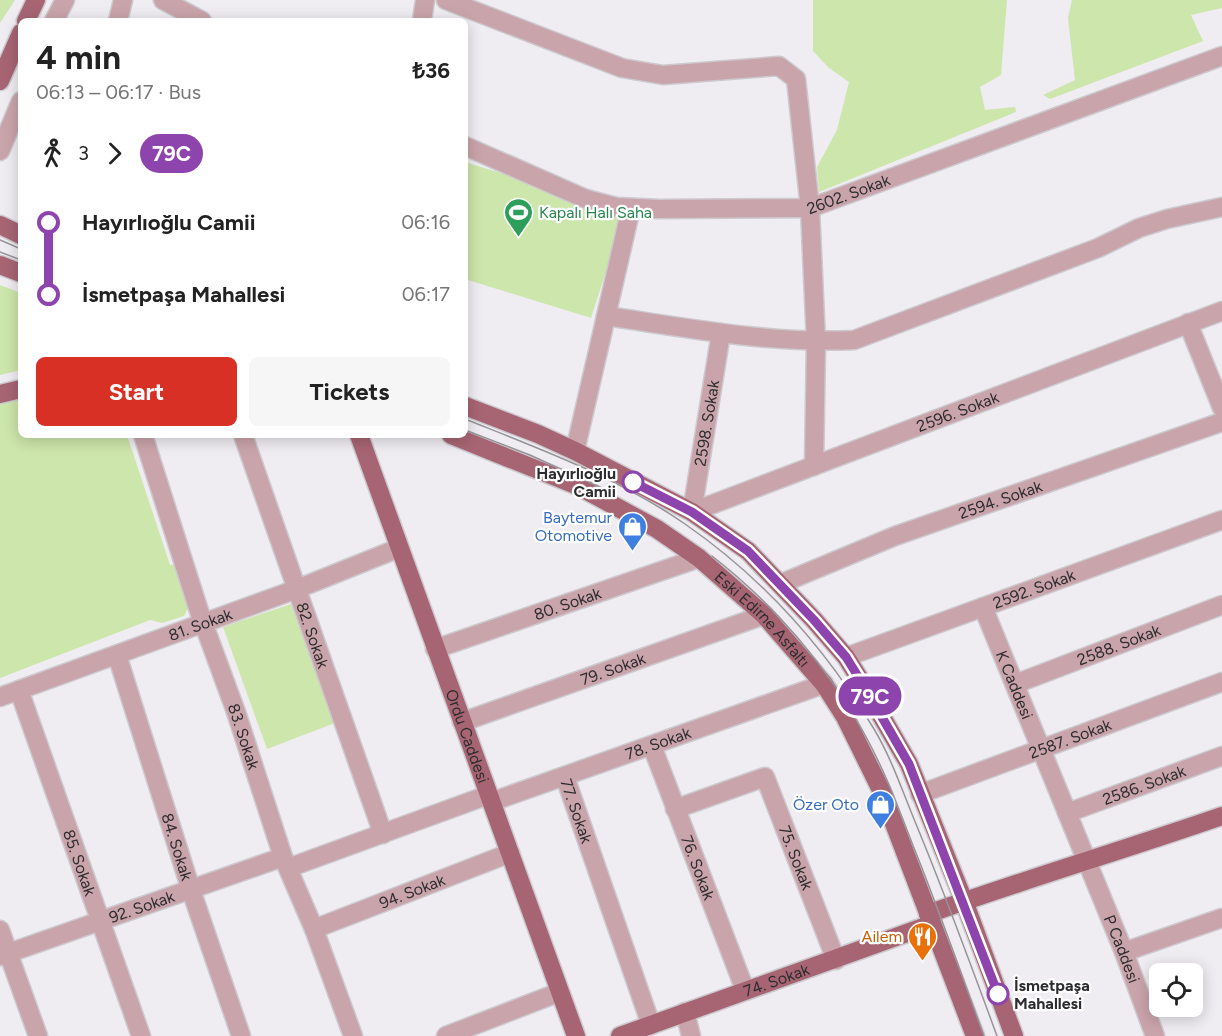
<!DOCTYPE html>
<html lang="en">
<head>
<meta charset="utf-8">
<style>
	:root { --surface:#fff; --page:#f6f6f6; --text:#222; --muted:#767676; --accent:#d93025 }
	body { margin:0; font-family:Figtree,sans-serif; background:var(--page); color:var(--text); height:100vh; display:flex; flex-direction:column; font-size:22px; white-space:nowrap }
	* { box-sizing:border-box; margin:0 }
	p { font-size:20px; color:var(--muted) }
	.icon { flex:none; width:33px; height:33px; fill:none; stroke:currentColor; stroke-width:2; stroke-linecap:round; stroke-linejoin:round }
	.map { position:relative; flex:1; overflow:hidden }
	.side { position:absolute; left:18px; top:18px; width:450px; height:420px; display:flex; flex-direction:column; background:var(--surface); border-radius:9px; box-shadow:0 3px 15px #0003 }
	.side>* { flex:none }
	.badge { padding:0 12px; border-radius:20px; font-size:21px; line-height:39px }
	.fabs { position:absolute; left:1149px; top:963px; display:grid; gap:12px }
	.fabs a { display:grid; place-items:center; width:54px; height:54px; border-radius:9px; background:var(--surface); box-shadow:0 3px 15px #0003; font-size:30px }
	.map>.badge { position:absolute; translate:-50% -50%; box-shadow:0 0 0 3px #fff }
	.legs { display:flex; align-items:center; gap:9px; height:66px; padding:0 18px; font-size:20px }
	.legs p { margin-inline-start:auto }
	.head { display:flex; align-items:center; justify-content:space-between; height:102px; padding:0 18px }
	h1 { font-size:33px; font-weight:700; line-height:45px }
	.button { display:flex; gap:12px; margin-top:auto; padding:12px 18px }
	.button a { flex:1; height:69px; border-radius:9px; background:var(--accent); color:#fff; font-size:24px; font-weight:700; line-height:69px; text-align:center }
	.button a+a { background:var(--page); color:var(--text) }
	ul { padding:0 18px; list-style:none }
	li { display:flex; align-items:center; gap:21px; height:72px; font-size:22px }
	li i { display:grid; place-items:center; width:9px; height:100%; margin:0 8px; background:currentColor }
	li i::after { content:''; width:15px; height:15px; margin:-8px; border:4px solid; border-radius:50%; background:var(--surface) }
	li p { margin-inline-start:auto }
	li:first-child i { background:linear-gradient(#0000 50%,currentColor 0) }
	li:last-child i { background:linear-gradient(currentColor 50%,#0000 0) }
	.map>svg:first-child { display:block }
</style>
</head>
<body>
<div class="map">
<svg width="1222" height="1036" viewBox="0 0 1222 1036">
	<rect width="100%" height="100%" fill="#efecf2"/>
	<g fill="#cde6ab">
		<path d="M0 0H15L0 23Z"/>
		<path d="M813 0H1007L1001 75 980 87 985 110 1015 107 1016 112 819 192 817 167 837 130 849 82 828 67 813 51Z"/>
		<path d="M1072 0H1222V8L1191 15 1203 41 1050 99 1043 95 1075 80 1068 18Z"/>
		<path d="M465 162 625 212 591 318 465 279Z"/>
		<path d="M0 285 21 293V370L0 375Z"/>
		<path d="M21 395V435H127L170 565 176 564 189 606 184 616 162 623 150 620 0 678V401Z"/>
		<path d="M291 604 335 723 267 749 223 627Z"/>
	</g>
	<g fill="none" stroke-linecap="round" stroke-linejoin="round">
		<defs>
			<g id="minor">
				<path d="M163 0 202 21"/>
				<path d="M446 0 622 68 663 75 779 66 796 79 810 208 816 342 814 466"/>
				<path d="M54 21 65 0"/>
				<path d="M118 21 123 0"/>
				<path d="M422 21 425 0"/>
				<path id="s1" d="M465 146 586 199 616 207 659 209 810 208 1222 56"/>
				<path d="M0 151 21 101"/>
				<path d="M606 316C688 328 771 344 854 340L1098 248 1139 228 1167 219 1222 207"/>
				<path d="M1188 323 1222 408"/>
				<path id="s2" d="M143 435 200 614 236 712 283 857 314 929 353 1036"/>
				<path id="s3" d="M243 435C290 568 335 701 383 834"/>
				<path d="M575 451 631 208"/>
				<path id="s4" d="M692 512 1222 311"/>
				<path id="s5" d="M692 512 721 333"/>
				<path id="s6" d="M780 584 895 536 1222 422"/>
				<path id="s7" d="M983 607 1124 952 1155 1036"/>
				<path id="s8" d="M435 649 699 558"/>
				<path id="s9" d="M117 655 191 890 241 1036"/>
				<path id="s10" d="M846 657 1222 520"/>
				<path id="s11" d="M1015 684 1222 605"/>
				<path id="s12" d="M19 690 141 1036"/>
				<path id="s13" d="M0 697 297 589 399 548"/>
				<path id="s14" d="M462 722 764 615"/>
				<path id="s15" d="M652 746 745 990"/>
				<path id="s16" d="M565 777 651 1025"/>
				<path id="s17" d="M920 794 1222 682"/>
				<path id="s18" d="M491 802 824 684"/>
				<path id="s19" d="M675 809 765 777 836 960"/>
				<path id="s20" d="M1067 813 1222 756"/>
				<path d="M288 868 488 795"/>
				<path id="s21" d="M314 929 510 853"/>
				<path d="M0 930 38 1036"/>
				<path d="M1124 952 1222 918"/>
				<path id="s22" d="M0 956 283 857"/>
				<path d="M685 1012 691 1036"/>
				<path d="M446 1036 560 992"/>
			</g>
			<g id="major">
				<path d="M26 21 36 0"/>
				<path d="M0 81 21 33"/>
				<path d="M0 225 21 235"/>
				<path d="M0 265 21 273"/>
				<path d="M0 394 21 389"/>
				<path d="M465 406 538 434 575 451 692 512 748 551 814 620 846 657 864 686 909 764 964 901 1014 1036"/>
				<path id="s23" d="M359 435 576 1036"/>
				<path id="s24" d="M451 435 578 486 657 529 699 558 764 615 824 684 845 717 882 792 975 1036"/>
				<path d="M928 914C1026 879 1124 850 1222 816"/>
				<path id="s25" d="M620 1036 932 924"/>
			</g>
		</defs>
		<use href="#minor" stroke="#ccc9cf" stroke-width="21"/>
		<use href="#major" stroke="#ccc9cf" stroke-width="21"/>
		<use href="#minor" stroke="#caa4ab" stroke-width="18"/>
		<use href="#major" stroke="#a76573" stroke-width="18"/>
		<g stroke="#969498" stroke-width="1.5">
			<path d="M0 240 21 249"/>
			<path d="M0 252 21 260"/>
			<path d="M465 419C540 449 619 478 685 524 763 578 826 649 874 729 892 759 903 793 916 824 945 894 971 965 997 1036"/>
			<path d="M465 430 530 455 600 487"/>
			<path d="M712 556C774 604 828 667 865 735 885 771 899 810 914 848 939 910 961 973 984 1036"/>
		</g>
	</g>
	<g fill="none" stroke-linecap="round" stroke-linejoin="round">
		<defs>
			<path id="line-1" d="M633 482 692 512 748 551 814 620 846 657 864 686 909 764 998 994"/>
		</defs>
		<use href="#line-1" stroke="#fff" stroke-width="14"/>
		<use href="#line-1" stroke="#8e44ad" stroke-width="9"/>
	</g>
	<defs>
		<symbol id="stadium-pin" viewBox="-11 -11 22 30"><path d="M0 17L-7.5 6A9.5 9.5 0 1 1 7.5 6Z" fill="#2e9e5b" stroke="#fff"/><path d="M0-5a6.5 5 0 1 0 0 10a6.5 5 0 1 0 0-10ZM-3.5-1.8h7v3.6h-7Z" fill="#fff"/></symbol>
		<symbol id="shop-pin" viewBox="-11 -11 22 30"><path d="M0 17L-7.5 6A9.5 9.5 0 1 1 7.5 6Z" fill="#3f7fe0" stroke="#fff"/><path d="M-5-2.5h2.3a2.7 3.5 0 0 1 5.4 0H5L5.5 6h-11ZM-1.5-2.5h3a1.5 2.3 0 0 0-3 0Z" fill="#fff"/></symbol>
		<symbol id="restaurant-pin" viewBox="-11 -11 22 30"><path d="M0 17L-7.5 6A9.5 9.5 0 1 1 7.5 6Z" fill="#e8710a" stroke="#fff"/><path d="M-5-6h1v4h1v-4h1v4h1v-4h1v5L-1.5 .5V6h-2V.5L-5-1ZM5-6V6H3V1.5H1.5Q1.5-4 5-6Z" fill="#fff"/></symbol>
	</defs>
	<g fill-rule="evenodd">
		<use href="#stadium-pin" x="502" y="196" width="33" height="45"/>
		<use href="#shop-pin" x="616" y="510" width="33" height="45"/>
		<use href="#shop-pin" x="864" y="788" width="33" height="45"/>
		<use href="#restaurant-pin" x="906" y="920" width="33" height="45"/>
	</g>
	<g fill="#fff" stroke="#8e44ad" stroke-width="3">
		<circle cx="633" cy="482" r="10"/>
		<circle cx="998" cy="994" r="10"/>
	</g>
	<g text-anchor="middle" dominant-baseline="central" stroke-width="4.5" stroke-linejoin="round" paint-order="stroke">
		<g font-size="16" fill="#2d2c2f" stroke="#fff">
			<text stroke="none"><textPath href="#s1" startOffset="398">2602. Sokak</textPath></text>
			<text stroke="none"><textPath href="#s4" startOffset="284">2596. Sokak</textPath></text>
			<text stroke="none"><textPath href="#s5" startOffset="90">2598. Sokak</textPath></text>
			<text stroke="none"><textPath href="#s6" startOffset="236">2594. Sokak</textPath></text>
			<text stroke="none"><textPath href="#s10" startOffset="200">2592. Sokak</textPath></text>
			<text stroke="none"><textPath href="#s8" startOffset="140">80. Sokak</textPath></text>
			<text stroke="none"><textPath href="#s24" startOffset="366">Eski Edirne Asfaltı</textPath></text>
			<text stroke="none"><textPath href="#s13" startOffset="213">81. Sokak</textPath></text>
			<text stroke="none"><textPath href="#s3" startOffset="212">82. Sokak</textPath></text>
			<text stroke="none"><textPath href="#s11" startOffset="111">2588. Sokak</textPath></text>
			<text stroke="none"><textPath href="#s14" startOffset="160">79. Sokak</textPath></text>
			<text stroke="none"><textPath href="#s7" startOffset="84">K Caddesi</textPath></text>
			<text stroke="none"><textPath href="#s23" startOffset="320">Ordu Caddesi</textPath></text>
			<text stroke="none"><textPath href="#s2" startOffset="318">83. Sokak</textPath></text>
			<text stroke="none"><textPath href="#s17" startOffset="160">2587. Sokak</textPath></text>
			<text stroke="none"><textPath href="#s18" startOffset="177">78. Sokak</textPath></text>
			<text stroke="none"><textPath href="#s20" startOffset="82">2586. Sokak</textPath></text>
			<text stroke="none"><textPath href="#s16" startOffset="36">77. Sokak</textPath></text>
			<text stroke="none"><textPath href="#s9" startOffset="201">84. Sokak</textPath></text>
			<text stroke="none"><textPath href="#s19" startOffset="182">75. Sokak</textPath></text>
			<text stroke="none"><textPath href="#s12" startOffset="183">85. Sokak</textPath></text>
			<text stroke="none"><textPath href="#s15" startOffset="130">76. Sokak</textPath></text>
			<text stroke="none"><textPath href="#s21" startOffset="105">94. Sokak</textPath></text>
			<text stroke="none"><textPath href="#s22" startOffset="150">92. Sokak</textPath></text>
			<text stroke="none"><textPath href="#s7" startOffset="369">P Caddesi</textPath></text>
			<text stroke="none"><textPath href="#s25" startOffset="166">74. Sokak</textPath></text>
		</g>
		<g font-size="16" fill="#27864d" stroke="#fff" text-anchor="start">
			<text x="539" y="212">Kapalı Halı Saha</text>
		</g>
		<g font-size="16" font-weight="bold" fill="#2d2c2f" stroke="#fff" text-anchor="end">
			<text x="616" y="473">Hayırlıoğlu<tspan x="616" dy="18">Camii</tspan></text>
			<text x="1014" y="985" text-anchor="start">İsmetpaşa<tspan x="1014" dy="18">Mahallesi</tspan></text>
		</g>
		<g font-size="16" fill="#366cbe" stroke="#fff" text-anchor="end">
			<text x="612" y="517">Baytemur<tspan x="612" dy="18">Otomotive</tspan></text>
			<text x="859" y="804">Özer Oto</text>
		</g>
		<g font-size="16" fill="#c56008" stroke="#fff" text-anchor="end">
			<text x="902" y="936">Ailem</text>
		</g>
	</g>
</svg>
<div class="fabs">
<a><svg class="icon" aria-label="locate" viewBox="0 0 24 24"><circle cx="12" cy="12" r="6"/><path d="M12 2v4M12 18v4M2 12h4M18 12h4"/></svg></a>
</div>
<b class="badge" style="left:870px;top:696px;background:#8e44ad;color:#fff">79C</b>
<section class="side">
<div class="head"><div><h1>4 min</h1><p>06:13 – 06:17 · Bus</p></div><b>₺36</b></div>
<div class="legs"><svg class="icon" aria-label="walk" viewBox="0 0 24 24"><circle cx="13" cy="4" r="2"/><path d="M13 8l-2 6 4 7M11 14l-3 7M7 12l3-4h3l4 4"/></svg>3<svg class="icon" aria-label="forward" viewBox="0 0 24 24"><path d="M9 5l7 7-7 7"/></svg><b class="badge" style="background:#8e44ad;color:#fff">79C</b></div>
<ul>
<li><i style="color:#8e44ad"></i><b>Hayırlıoğlu Camii</b><p>06:16</p></li>
<li><i style="color:#8e44ad"></i><b>İsmetpaşa Mahallesi</b><p>06:17</p></li>
</ul>
<div class="button"><a>Start</a><a>Tickets</a></div>
</section>
</div>
</body>
</html>
